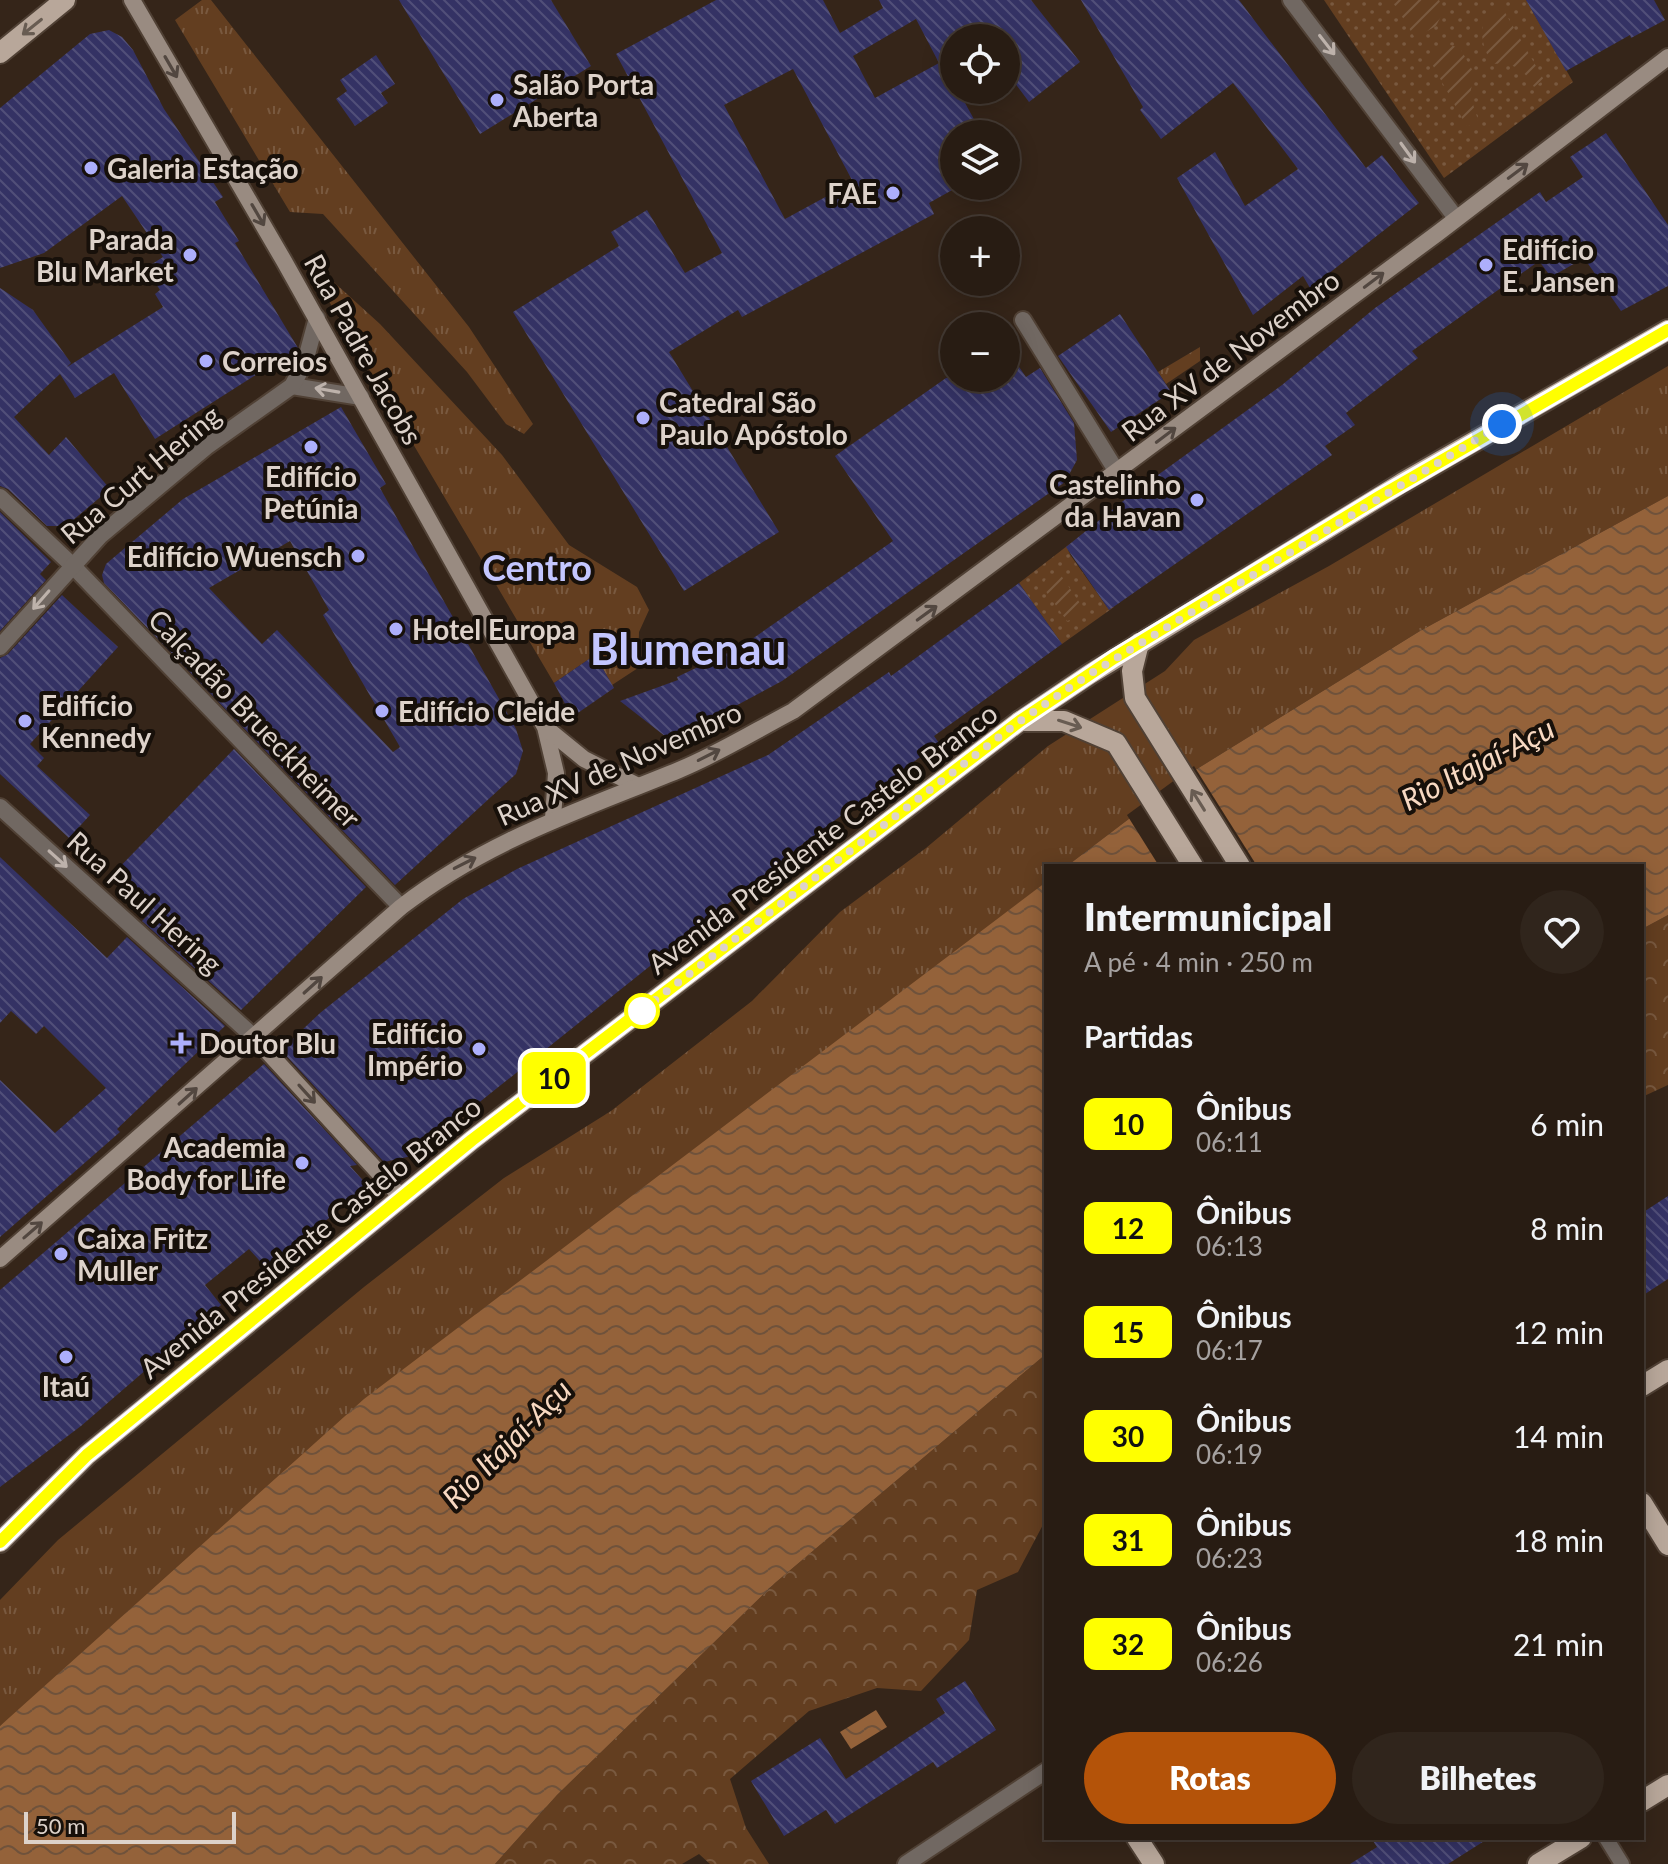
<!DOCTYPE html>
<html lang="pt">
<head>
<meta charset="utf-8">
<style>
	:root { --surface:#281c13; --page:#30251c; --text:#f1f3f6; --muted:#a5a1a0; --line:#443a33; --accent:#b45309 }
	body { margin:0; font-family:Lato,sans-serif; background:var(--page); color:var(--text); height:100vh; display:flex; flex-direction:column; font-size:30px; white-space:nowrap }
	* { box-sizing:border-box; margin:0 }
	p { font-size:26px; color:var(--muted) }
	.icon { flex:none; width:44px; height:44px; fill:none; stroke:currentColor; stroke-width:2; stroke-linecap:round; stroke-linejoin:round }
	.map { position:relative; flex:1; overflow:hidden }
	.sheet { position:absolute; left:1044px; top:864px; width:600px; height:976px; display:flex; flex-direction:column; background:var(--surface); border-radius:0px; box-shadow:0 4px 20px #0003,0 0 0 2px var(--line) }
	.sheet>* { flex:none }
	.badge { padding:0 16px; border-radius:12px; font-size:28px; line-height:52px }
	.buttons { position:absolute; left:940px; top:24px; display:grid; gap:16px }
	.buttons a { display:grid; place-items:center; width:80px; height:80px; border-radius:50%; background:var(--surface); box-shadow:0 4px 20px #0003,0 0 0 2px var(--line); font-size:40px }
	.scale { position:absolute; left:24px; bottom:20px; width:212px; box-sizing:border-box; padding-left:8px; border:4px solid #ddd2ca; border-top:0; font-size:22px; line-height:28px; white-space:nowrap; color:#ddd2ca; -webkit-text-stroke:6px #17100a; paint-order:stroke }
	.you { position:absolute; width:40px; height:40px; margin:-20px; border:6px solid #fff; border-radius:50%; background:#1a73e8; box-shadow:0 0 0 12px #1a73e833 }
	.map>.badge { position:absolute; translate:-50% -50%; box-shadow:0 0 0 4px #fff }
	h2 { padding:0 40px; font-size:30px; line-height:72px }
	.round { display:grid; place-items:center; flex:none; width:84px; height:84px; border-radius:42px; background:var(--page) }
	.head { display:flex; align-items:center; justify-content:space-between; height:136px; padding:0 40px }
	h1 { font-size:38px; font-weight:800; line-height:60px }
	.button { display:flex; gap:16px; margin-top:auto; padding:16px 40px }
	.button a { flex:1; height:92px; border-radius:48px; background:var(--accent); color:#fff; font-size:32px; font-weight:800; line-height:92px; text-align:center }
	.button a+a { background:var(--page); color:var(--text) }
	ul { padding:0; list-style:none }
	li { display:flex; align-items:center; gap:24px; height:104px; padding:0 40px }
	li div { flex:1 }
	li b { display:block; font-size:30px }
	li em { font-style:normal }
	li .badge { min-width:88px; font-weight:700; text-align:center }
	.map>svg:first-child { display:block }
</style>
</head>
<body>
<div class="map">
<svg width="1668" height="1864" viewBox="0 0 1668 1864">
	<defs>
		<pattern id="grass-tufts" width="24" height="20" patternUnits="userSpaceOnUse" patternTransform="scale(2)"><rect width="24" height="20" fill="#633e20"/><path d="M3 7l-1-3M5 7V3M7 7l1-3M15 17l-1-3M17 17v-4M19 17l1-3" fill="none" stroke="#79593f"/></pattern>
		<pattern id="forest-crowns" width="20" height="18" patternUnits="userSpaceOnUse" patternTransform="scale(2)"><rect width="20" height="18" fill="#633e20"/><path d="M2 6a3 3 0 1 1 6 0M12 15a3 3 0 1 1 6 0" fill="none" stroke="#79593f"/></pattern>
		<pattern id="park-dots" width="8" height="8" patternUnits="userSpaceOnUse" patternTransform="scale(2)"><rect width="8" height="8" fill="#633e20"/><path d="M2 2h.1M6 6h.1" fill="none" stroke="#79593f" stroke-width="1.8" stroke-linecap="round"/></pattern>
		<pattern id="garden-furrows" width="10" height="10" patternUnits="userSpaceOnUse" patternTransform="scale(2)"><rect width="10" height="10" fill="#633e20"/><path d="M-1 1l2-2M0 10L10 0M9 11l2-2" fill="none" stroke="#79593f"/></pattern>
		<pattern id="water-waves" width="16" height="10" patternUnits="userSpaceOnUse" patternTransform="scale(2)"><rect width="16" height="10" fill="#94623a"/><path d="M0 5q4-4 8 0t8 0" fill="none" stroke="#6f523b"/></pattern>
		<pattern id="building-back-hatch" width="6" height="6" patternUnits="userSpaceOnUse" patternTransform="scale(2)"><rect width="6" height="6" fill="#343264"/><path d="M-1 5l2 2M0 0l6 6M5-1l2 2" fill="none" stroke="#514f79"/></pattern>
	</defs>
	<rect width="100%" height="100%" fill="#352519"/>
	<g fill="url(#grass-tufts)">
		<path d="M202 0H211L469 327 533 424 524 434 506 424 467 372 323 214 290 212 175 20Z"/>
		<path d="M326 275 380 324 502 455 569 545 637 587 649 610 639 632 638 668 612 685 595 655 554 683 327 298 321 281Z"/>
		<path d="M1200 347V361L1166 384 1158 372Z"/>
		<path d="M1668 366V496L1420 631 1184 777 1067 866H1046V882L0 1726V1600L58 1540 364 1287 504 1178 611 1111 752 1001 840 912 926 848 1048 746 1165 671 1194 640 1329 566Z"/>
	</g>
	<g fill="url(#forest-crowns)">
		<path d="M1668 915V1085L1642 1097V929Z"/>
		<path d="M1046 1354V1519L1018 1572 977 1590 969 1640 921 1691 877 1688 809 1711 730 1779 746 1828 769 1864H710L699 1854 682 1864H495L557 1795 775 1583Z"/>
	</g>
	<g fill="url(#park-dots)">
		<path d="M1324 0H1526L1573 82 1444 178Z"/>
		<path d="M1071 543 1068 550 1071 556 1107 607H1114L1062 644 1019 583Z"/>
	</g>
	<g fill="url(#garden-furrows)">
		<path d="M1392 0H1439L1444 10 1436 26 1415 38Z"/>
		<path d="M1503 9 1544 80 1534 87C1524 69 1513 62 1492 64 1481 44 1473 17 1503 9Z"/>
		<path d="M1450 45 1460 48 1474 73 1470 95 1478 120 1467 127 1427 55Z"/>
		<path d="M1060 574 1084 609 1077 618 1067 621 1042 586 1048 575Z"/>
	</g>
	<g fill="url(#water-waves)">
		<path d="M1668 496V915L1642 929V866H1067L1184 777 1420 631Z"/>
		<path d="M1046 882V1354L775 1583 557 1795 495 1864H0V1726L364 1399Z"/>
		<path d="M876 1710 887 1727 851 1749 840 1732Z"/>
	</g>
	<path fill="#352519" d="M1194 766 1257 866H1159L1127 815Z"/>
	<g fill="url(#building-back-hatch)" fill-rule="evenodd">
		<path d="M399 0H551L591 66 480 134Z"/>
		<path d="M716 0H823L840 33 883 8 879 0H1031L1080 62 1029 102 1006 71V38H954V90H958L982 134H954V189L929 203 934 214 742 317 738 310 669 352 779 532 684 591 513 312 619 246 611 232 647 210 685 273 722 253 616 54ZM916 19 939 63 875 98 853 56ZM793 69 853 182 785 219 724 105Z"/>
		<path d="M1081 0H1239L1366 168 1382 155 1419 203 1310 288 1303 276 1253 315 1177 178 1215 152 1245 206 1298 169 1233 83 1161 139 1140 110 1143 107Z"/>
		<path d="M1526 0H1654L1665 20 1631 38 1630 35 1566 71Z"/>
		<path d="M109 30 122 37 133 50 164 109 223 197 215 202 239 241 235 243 298 348 155 439 114 373 75 398 60 374 14 417 49 455 66 437 110 489 66 526H47L8 489 0 486V288L33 310 71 363 67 367 163 307 155 294 160 290 146 268 163 257 122 196 44 253 0 268V108L90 34Z"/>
		<path d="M376 55 395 84 381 93 388 103 355 126 336 99 347 91 340 80Z"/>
		<path d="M1606 133 1668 225V286L1621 311 1584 258 1551 277 1539 261 1412 351 1418 358 1346 413 1355 425 1325 446 1332 455 1109 610 1066 547 1133 493 1282 385 1375 308 1540 192 1546 202 1583 177 1570 157Z"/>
		<path d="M1120 314 1171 392 1111 432 1058 356Z"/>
		<path d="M1006 348 1026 377 1040 368 1074 423 1077 460 1065 482 782 681 683 734 670 740 620 701 678 680 677 677 742 646 893 541 835 456 946 378H1006Z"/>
		<path d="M341 407 386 484 380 488 516 729 523 751 516 774 395 885 104 583 102 575 106 564 183 499ZM290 541 329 610 323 615 400 747 393 752 277 630 262 644 209 588Z"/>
		<path d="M0 512 51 562 40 574 46 580 0 631Z"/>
		<path d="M1019 583 1062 644 934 736 939 743 803 844 412 1156 384 1162 281 1050 320 1013 463 899 517 869 768 755 889 672 891 676Z"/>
		<path d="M62 595 118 647 30 744 44 758 37 766 90 815 69 838 0 774V658L8 654Z"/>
		<path d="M595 655 614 688 572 717 554 683Z"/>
		<path d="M234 749 366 887 241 1010 142 921 150 913 110 877Z"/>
		<path d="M0 857 107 958 127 937 225 1026 117 1129 120 1132 0 1237V1080L55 1133 106 1088 44 1026 36 1034 11 1011 0 1023Z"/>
		<path d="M264 1064 357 1165 350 1166 368 1186 267 1269 249 1249 205 1285 221 1305 81 1426 0 1487V1290Z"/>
		<path d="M1668 1196V1279L1642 1296V1213Z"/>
		<path d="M965 1681 996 1730 937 1768 933 1762 835 1824 826 1810 784 1836 751 1781 820 1738 846 1779 945 1713 936 1699Z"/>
		<path d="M1371 1838H1489L1448 1864H1350L1377 1847Z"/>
	</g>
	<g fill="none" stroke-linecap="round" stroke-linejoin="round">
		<defs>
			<path id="lane" d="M1606 1838 1622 1864"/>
			<g id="street">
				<path d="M1291 0 1456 218"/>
				<path d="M1023 320 1117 472"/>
				<path d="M292 386 361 397"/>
				<path d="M0 497 72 565 401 907"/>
				<path d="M0 647 101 535 206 447 292 386 305 362 317 318"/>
				<path d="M0 807 254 1037"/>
				<path d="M906 1864 1046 1771"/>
			</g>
			<g id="secondary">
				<path d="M132 0 284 261 545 727 556 773 553 819"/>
				<path d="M546 728 584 759 638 786"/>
				<path d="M254 1037 401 1197"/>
				<path d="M0 1259 401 907C488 840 579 811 679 770 718 754 755 731 793 711L1438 233 1668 57"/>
			</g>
			<g id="primary">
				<path d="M0 53 65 0"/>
				<path d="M1139 643 1132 671 1135 698 1240 866"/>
				<path d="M1020 721H1064L1116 743 1193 866"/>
				<path d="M1642 1386 1668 1370"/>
				<path d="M1642 1503 1668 1545"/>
				<path d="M0 1542 87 1455 472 1140 1020 721 1090 674 1402 483 1668 330"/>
				<path d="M1642 1801 1668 1785"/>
				<path d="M1137 1838 1154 1864"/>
				<path d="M1538 1864 1581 1838"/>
			</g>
		</defs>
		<use href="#lane" stroke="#504135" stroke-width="18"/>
		<use href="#street" stroke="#504135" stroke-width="20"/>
		<use href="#secondary" stroke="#504135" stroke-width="20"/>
		<use href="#primary" stroke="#504135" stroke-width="24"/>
		<use href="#lane" stroke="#716862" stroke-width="14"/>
		<use href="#street" stroke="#716862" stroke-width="16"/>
		<use href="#secondary" stroke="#998b81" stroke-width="16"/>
		<use href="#primary" stroke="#b8a79a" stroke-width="20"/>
	</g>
	<defs><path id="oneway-shaft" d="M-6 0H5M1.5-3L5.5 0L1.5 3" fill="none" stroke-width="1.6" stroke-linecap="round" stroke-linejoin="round" transform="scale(2)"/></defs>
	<g stroke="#685c52">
		<use href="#oneway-shaft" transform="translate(32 27) rotate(141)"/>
		<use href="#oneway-shaft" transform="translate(1070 724) rotate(18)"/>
		<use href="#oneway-shaft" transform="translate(1198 800) rotate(-122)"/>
	</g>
	<g stroke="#bdb2ab">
		<use href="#oneway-shaft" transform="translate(1327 45) rotate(52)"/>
		<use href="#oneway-shaft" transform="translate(1408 153) rotate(54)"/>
		<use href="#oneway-shaft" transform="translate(327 390) rotate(-170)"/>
		<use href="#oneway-shaft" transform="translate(41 600) rotate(131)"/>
		<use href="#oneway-shaft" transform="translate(58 859) rotate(42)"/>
	</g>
	<g stroke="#524740">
		<use href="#oneway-shaft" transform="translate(171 67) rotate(60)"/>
		<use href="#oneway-shaft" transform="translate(1518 171) rotate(-37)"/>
		<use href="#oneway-shaft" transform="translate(258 215) rotate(60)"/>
		<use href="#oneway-shaft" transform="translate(1374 280) rotate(-37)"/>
		<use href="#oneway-shaft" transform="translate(1166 435) rotate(-37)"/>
		<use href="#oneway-shaft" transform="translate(927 613) rotate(-36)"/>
		<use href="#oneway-shaft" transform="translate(709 755) rotate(-27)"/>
		<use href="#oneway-shaft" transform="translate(465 863) rotate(-27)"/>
		<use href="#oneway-shaft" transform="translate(313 985) rotate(-42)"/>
		<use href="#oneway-shaft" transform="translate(307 1094) rotate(48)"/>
		<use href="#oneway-shaft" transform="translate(188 1096) rotate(-42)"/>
		<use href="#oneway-shaft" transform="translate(33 1230) rotate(-41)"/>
	</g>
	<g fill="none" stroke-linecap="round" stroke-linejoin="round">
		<defs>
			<path id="line" d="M0 1542 87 1455 472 1140 1020 721 1114 658 1379 497 1668 330"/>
		</defs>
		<use href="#line" stroke="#fff" stroke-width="18"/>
		<use href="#line" stroke="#ff0" stroke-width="12"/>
		<path stroke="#ddd2ca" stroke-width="8" stroke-dasharray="0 14.4" d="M642 1011 637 1014 1020 721 1090 674 1502 424"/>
	</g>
	<g fill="#adaffb" stroke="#17100a" stroke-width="3">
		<circle cx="497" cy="100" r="8"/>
		<circle cx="91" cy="168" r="8"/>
		<circle cx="893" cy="193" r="8"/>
		<circle cx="190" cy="255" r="8"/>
		<circle cx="1486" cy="265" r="8"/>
		<circle cx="206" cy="361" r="8"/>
		<circle cx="643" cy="418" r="8"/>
		<circle cx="311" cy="447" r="8"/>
		<circle cx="1197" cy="500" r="8"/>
		<circle cx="358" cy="556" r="8"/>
		<circle cx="396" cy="629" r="8"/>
		<circle cx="382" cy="711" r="8"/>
		<circle cx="25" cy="721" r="8"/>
		<path d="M177 1031h8v8h8v8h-8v8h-8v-8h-8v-8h8z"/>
		<circle cx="479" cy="1049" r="8"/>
		<circle cx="302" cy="1163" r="8"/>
		<circle cx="61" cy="1254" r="8"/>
		<circle cx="66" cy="1357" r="8"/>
	</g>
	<circle fill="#fff" stroke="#ff0" stroke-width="4" cx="642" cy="1011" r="16"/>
	<g text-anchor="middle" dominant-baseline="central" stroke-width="8" stroke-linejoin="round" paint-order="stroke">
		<g font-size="28" font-weight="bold" fill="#ddd2ca" stroke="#17100a" text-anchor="start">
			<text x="513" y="84">Salão Porta<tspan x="513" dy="32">Aberta</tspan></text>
			<text x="107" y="168">Galeria Estação</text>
			<text x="877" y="193" text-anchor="end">FAE</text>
			<text x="174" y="239" text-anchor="end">Parada<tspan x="174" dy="32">Blu Market</tspan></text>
			<text x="1502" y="249">Edifício<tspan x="1502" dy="32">E. Jansen</tspan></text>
			<text x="222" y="361">Correios</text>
			<text x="659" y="402">Catedral São<tspan x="659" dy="32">Paulo Apóstolo</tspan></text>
			<text x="311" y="476" text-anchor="middle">Edifício<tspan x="311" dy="32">Petúnia</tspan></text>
			<text x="1181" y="484" text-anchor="end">Castelinho<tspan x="1181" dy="32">da Havan</tspan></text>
			<text x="342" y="556" text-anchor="end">Edifício Wuensch</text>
			<text x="412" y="629">Hotel Europa</text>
			<text x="41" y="705">Edifício<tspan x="41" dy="32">Kennedy</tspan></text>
			<text x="398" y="711">Edifício Cleide</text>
			<text x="463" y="1033" text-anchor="end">Edifício<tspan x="463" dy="32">Império</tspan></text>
			<text x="199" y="1043">Doutor Blu</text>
			<text x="286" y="1147" text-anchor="end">Academia<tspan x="286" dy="32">Body for Life</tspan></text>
			<text x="77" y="1238">Caixa Fritz<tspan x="77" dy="32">Muller</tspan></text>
			<text x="66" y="1386" text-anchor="middle">Itaú</text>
		</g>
		<g font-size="28" fill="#ddd2ca" stroke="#17100a">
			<text transform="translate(364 349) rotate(61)">Rua Padre Jacobs</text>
			<text transform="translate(1230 355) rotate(-37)">Rua XV de Novembro</text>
			<text transform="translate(140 474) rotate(-40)">Rua Curt Hering</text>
			<text transform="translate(255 718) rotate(46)">Calçadão Brueckheimer</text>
			<text transform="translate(619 763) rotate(-24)">Rua XV de Novembro</text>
			<text transform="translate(822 838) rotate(-37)">Avenida Presidente Castelo Branco</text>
			<text transform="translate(145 902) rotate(42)">Rua Paul Hering</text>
			<text transform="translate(310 1237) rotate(-39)">Avenida Presidente Castelo Branco</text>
		</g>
		<g font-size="30" font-style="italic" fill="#f8d9c2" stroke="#17100a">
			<text transform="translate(1477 763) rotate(-27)">Rio Itajaí-Açu</text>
			<text transform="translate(506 1443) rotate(-45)">Rio Itajaí-Açu</text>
		</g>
		<g font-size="36" font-weight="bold" fill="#c3c6ff" stroke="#17100a">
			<text x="537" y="567">Centro</text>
		</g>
		<g font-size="44" font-weight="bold" fill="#c3c6ff" stroke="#17100a">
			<text x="688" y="648">Blumenau</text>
		</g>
	</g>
</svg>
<div class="buttons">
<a><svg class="icon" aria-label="locate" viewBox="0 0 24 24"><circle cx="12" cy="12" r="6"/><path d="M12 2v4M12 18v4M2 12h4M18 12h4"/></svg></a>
<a><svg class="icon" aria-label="layers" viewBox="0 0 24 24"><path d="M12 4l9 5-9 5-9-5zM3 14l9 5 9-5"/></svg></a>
<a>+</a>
<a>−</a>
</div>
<div class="scale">50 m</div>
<div class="you" style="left:1502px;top:424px"></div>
<b class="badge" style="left:554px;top:1078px;background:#ff0;color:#111">10</b>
<section class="sheet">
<div class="head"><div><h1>Intermunicipal</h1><p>A pé · 4 min · 250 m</p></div><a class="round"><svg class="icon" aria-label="heart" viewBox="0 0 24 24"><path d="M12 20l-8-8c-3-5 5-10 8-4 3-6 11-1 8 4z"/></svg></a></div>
<h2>Partidas</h2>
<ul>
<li><span class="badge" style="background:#ff0;color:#111">10</span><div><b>Ônibus</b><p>06:11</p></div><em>6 min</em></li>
<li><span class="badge" style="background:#ff0;color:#111">12</span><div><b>Ônibus</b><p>06:13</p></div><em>8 min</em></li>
<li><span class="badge" style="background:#ff0;color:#111">15</span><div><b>Ônibus</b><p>06:17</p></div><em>12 min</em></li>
<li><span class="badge" style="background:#ff0;color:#111">30</span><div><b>Ônibus</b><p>06:19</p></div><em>14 min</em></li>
<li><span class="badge" style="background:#ff0;color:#111">31</span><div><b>Ônibus</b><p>06:23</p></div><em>18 min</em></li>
<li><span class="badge" style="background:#ff0;color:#111">32</span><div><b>Ônibus</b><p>06:26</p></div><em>21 min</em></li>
</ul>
<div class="button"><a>Rotas</a><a>Bilhetes</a></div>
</section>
</div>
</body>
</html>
